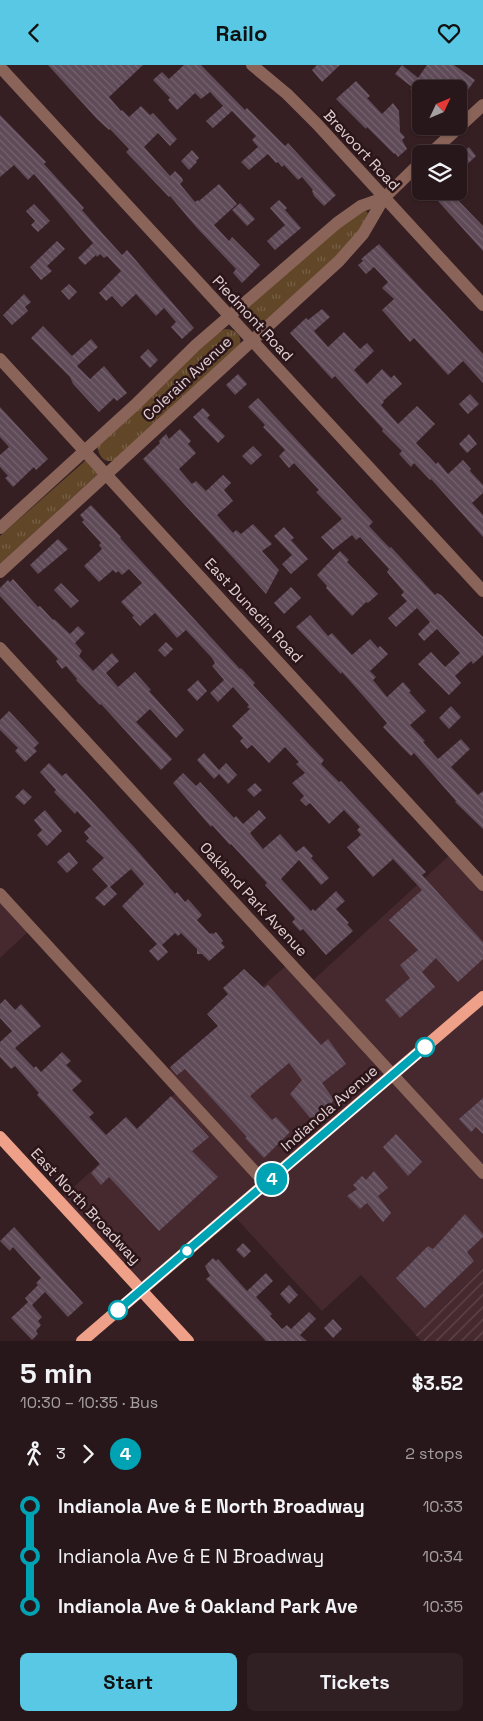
<!DOCTYPE html>
<html lang="en">
<head>
<meta charset="utf-8">
<style>
	:root { --surface:#28171a; --page:#302023; --text:#f1f3f6; --muted:#a59fa2; --line:#443639; --accent:#58c8e4 }
	body { margin:0; font-family:"Space Grotesk",sans-serif; background:var(--page); color:var(--text); height:100vh; display:flex; flex-direction:column; font-size:19px; white-space:nowrap }
	* { box-sizing:border-box; margin:0 }
	p { font-size:16px; color:var(--muted) }
	.icon { flex:none; width:28px; height:28px; fill:none; stroke:currentColor; stroke-width:2; stroke-linecap:round; stroke-linejoin:round }
	.map { position:relative; height:1276px; overflow:hidden }
	.details { display:flex; flex-direction:column; background:var(--surface); flex:1 }
	.details>* { flex:none }
	.badge { padding:0 10px; border-radius:16px; font-size:18px; line-height:32px }
	.needle { width:32px; rotate:46deg }
	.controls { position:absolute; left:412px; top:15px; display:grid; gap:10px }
	.controls a { display:grid; place-items:center; width:55px; height:55px; border-radius:8px; background:var(--surface); box-shadow:0 1px 4px #0004,0 0 0 1px var(--line); font-size:25px }
	.map>.badge { position:absolute; translate:-50% -50%; box-shadow:0 0 0 2px #fff }
	.legs { display:flex; align-items:center; gap:8px; height:55px; padding:0 20px; font-size:16px }
	.legs p { margin-inline-start:auto }
	.summary { display:flex; align-items:center; justify-content:space-between; height:85px; padding:0 20px }
	h1 { font-size:28px; font-weight:700; line-height:38px }
	.primary-button { display:flex; gap:10px; margin-top:auto; padding:10px 20px }
	.primary-button a { flex:1; height:58px; border-radius:8px; background:var(--accent); color:#111; font-size:20px; font-weight:700; line-height:58px; text-align:center }
	.primary-button a+a { background:var(--page); color:var(--text) }
	ul { padding:0 20px; list-style:none }
	li { display:flex; align-items:center; gap:18px; height:50px; font-size:19px }
	li i { display:grid; place-items:center; width:8px; height:100%; margin:0 6px; background:currentColor }
	li i::after { content:''; width:12px; height:12px; margin:-6px; border:4px solid; border-radius:50%; background:var(--surface) }
	li p { margin-inline-start:auto }
	li:first-child i { background:linear-gradient(#0000 50%,currentColor 0) }
	li:last-child i { background:linear-gradient(currentColor 50%,#0000 0) }
	header { display:flex; justify-content:space-between; align-items:center; height:65px; padding:0 20px; background:var(--accent); color:#111; font-size:22px; font-weight:700 }
	.map>svg:first-child { display:block }
</style>
</head>
<body>
<header><svg class="icon" aria-label="back" viewBox="0 0 24 24"><path d="M15 5l-7 7 7 7"/></svg>Railo<svg class="icon" aria-label="heart" viewBox="0 0 24 24"><path d="M12 20l-8-8c-3-5 5-10 8-4 3-6 11-1 8 4z"/></svg></header>
<div class="map">
<svg width="483" height="1276" viewBox="0 0 483 1276">
	<defs>
		<pattern id="industrial-furrows" width="10" height="10" patternUnits="userSpaceOnUse" patternTransform="scale(1.25)"><rect width="10" height="10" fill="#45292f"/><path d="M-1 1l2-2M0 10L10 0M9 11l2-2" fill="none" stroke="#60474c"/></pattern>
		<pattern id="park-tufts" width="24" height="20" patternUnits="userSpaceOnUse" patternTransform="scale(1.25)"><rect width="24" height="20" fill="#614628"/><path d="M3 7l-1-3M5 7V3M7 7l1-3M15 17l-1-3M17 17v-4M19 17l1-3" fill="none" stroke="#776046"/></pattern>
		<pattern id="building-back-hatch" width="6" height="6" patternUnits="userSpaceOnUse" patternTransform="scale(1.25)"><rect width="6" height="6" fill="#5f4a58"/><path d="M-1 5l2 2M0 0l6 6M5-1l2 2" fill="none" stroke="#76636f"/></pattern>
	</defs>
	<rect width="100%" height="100%" fill="#351f23"/>
	<g fill="#45292f">
		<path d="M453 787 483 819V1203L414 1268 361 1210 322 1246 232 1149 144 1222 63 1132 181 1023 167 1006 289 898 310 918Z"/>
		<path d="M0 827 32 863 0 893Z"/>
	</g>
	<path fill="url(#industrial-furrows)" d="M483 1203V1276H421L414 1268Z"/>
	<g fill="url(#park-tufts)">
		<path d="M365 145 368 148 354 175 260 263C250 262 245 258 242 247L340 159Z"/>
		<path d="M225 264C236 264 242 270 240 281L118 394C105 399 101 395 97 382L217 268Z"/>
		<path d="M86 395 99 408 0 499V471Z"/>
	</g>
	<g fill="url(#building-back-hatch)">
		<path d="M48 0H143L109 32 121 46 122 45 129 52 141 41 150 50 153 48 177 74 170 81 158 68 144 82 170 111 175 106 182 113 183 116 180 119 195 137 198 135 199 136 219 119 237 139 214 160 229 176 232 172 260 200 242 218 233 208 236 204 197 163 170 131 169 132 126 87 129 84 110 64 109 65 97 54Z"/>
		<path d="M184 0H201L245 45 247 43 285 81 288 78 336 130 324 141 314 131 312 126 313 125 302 112 298 115 284 100 282 102 278 97 276 98 268 89 249 105 241 97 258 82 252 75 256 71 232 46 213 63 206 56 223 41 210 27 201 34 195 28 177 45 168 35 170 33 153 15 162 7 169 14Z"/>
		<path d="M317 0H340L322 17 312 5Z"/>
		<path d="M402 0 418 13 427 0H454L475 15 459 37V24H421V29L414 24H410L412 22 395 9Z"/>
		<path d="M356 16 370 31 367 33 382 49 393 38 399 46 400 67 405 72 402 75 407 84 398 92 395 88 394 89 367 62 366 64 336 34Z"/>
		<path d="M0 50 46 97 44 99 84 143 82 145 102 168 122 190 127 185 194 263 182 274 171 262 176 257 164 243 156 251 136 229 122 242 112 231 106 236 99 228 121 206 107 191 104 193 100 189 97 192 96 190 85 200 78 193 93 178 34 109 28 115 14 100 0 112Z"/>
		<path d="M469 82 476 91 459 107V91Z"/>
		<path d="M192 85 199 93 196 96 197 97 189 105 181 96Z"/>
		<path d="M429 126H449L483 161V186Z"/>
		<path d="M279 135 287 143 285 145 301 163 275 185 267 176 285 160 270 143Z"/>
		<path d="M240 138 255 154 247 161 232 145Z"/>
		<path d="M34 139 50 156 38 167 31 160 35 156 26 146Z"/>
		<path d="M57 176 65 184 47 201 52 206 41 215 30 202Z"/>
		<path d="M379 179 483 289V318L463 296 448 310 414 273 410 277 382 245 394 234 382 223 388 217 374 202 366 209 358 200 363 196 361 194Z"/>
		<path d="M69 219 77 227 69 235 61 226Z"/>
		<path d="M24 229 31 237 25 242 28 246 12 260 3 250Z"/>
		<path d="M322 244 330 252 314 266 328 282 344 267 360 284 367 278 374 286 354 305 367 319 382 304 391 313 394 310 402 319 383 336 384 337 381 340 389 349 398 359 417 341 435 359 416 378 436 399 438 397 448 409 463 395 471 404 470 406 483 420V428L472 438 483 450V472L431 414 430 415 414 398 411 402 399 389 402 386 382 366 383 364 335 311 332 314 290 268 306 253 308 255Z"/>
		<path d="M43 261 72 291 91 274 98 282 77 301 90 314 104 301 127 328 117 336 114 333 99 347 73 319 70 312 31 273Z"/>
		<path d="M148 284 158 295 150 303 140 292Z"/>
		<path d="M238 309 247 319 235 330 226 320Z"/>
		<path d="M470 329 479 339 468 349 459 339Z"/>
		<path d="M258 333 358 441 373 457 369 461 382 475 390 483 391 482 435 530 437 528 441 530 483 572V590L473 599 471 596 455 611 461 618 449 630 418 599 431 587 445 602 460 588 437 564 424 576 418 569 430 557 417 543 396 562 388 553 407 536 401 530 404 527 387 507 389 504 360 472 356 475 352 470 333 485 321 472 342 454 316 427 319 425 294 398 289 403 279 391 285 385 263 362 265 360 248 342Z"/>
		<path d="M0 342 48 394 36 405 34 402 13 422 5 413 8 411 0 402V390L9 382 0 372Z"/>
		<path d="M203 343 210 350 207 353 225 371 218 378 193 352Z"/>
		<path d="M180 364 191 376 188 379 196 388 179 404 192 419 196 416 206 426 223 410 231 418 224 425 233 436 217 450 233 468 236 465 241 469 253 459 272 479 262 486 279 505 266 529 143 394 160 378 159 376 166 369 169 374Z"/>
		<path d="M469 369 477 379 467 388 459 379Z"/>
		<path d="M253 381 262 390 251 400 242 391Z"/>
		<path d="M91 440 121 472 120 473 240 604 241 603 255 618 253 620 324 695 321 699 339 717 341 716 354 730 426 807 422 810 483 877V894L458 917 436 893 422 907 435 922 400 953 385 935 410 913 400 900 418 885 389 855 422 825 393 794 373 812 347 782 361 770 357 765 360 762 344 745 329 759 310 738 306 741 300 735 304 731 292 718 305 708 296 699 299 697 285 682 269 698 252 680 247 684 240 676 243 673 232 661 250 644 247 642 249 640 233 622 218 637 210 628 224 615 212 601 215 598 212 593 186 565 177 573 155 548 140 561 132 552 134 551 121 537 142 518 129 504 122 510 118 506 116 508 113 505 99 517 84 501 102 484 99 480 101 478 82 457 84 455 80 450Z"/>
		<path d="M284 462 294 473 291 475 308 494 291 509 282 499 292 490 274 471Z"/>
		<path d="M58 474 68 484 38 509 30 500Z"/>
		<path d="M340 486 349 495 347 497 378 529 368 538 366 537 352 551 326 523 327 521 317 510Z"/>
		<path d="M13 514 38 542 40 541 53 555 54 554 70 569 78 561 85 568 75 578 82 586 79 591 93 606 112 588 119 596 106 608 118 622 135 607 151 625 149 626 184 665 176 673 150 644 136 657 172 694 161 705 101 639 100 640 76 615 77 614 66 601 62 604 56 596 58 594 0 531V523L8 515 10 517Z"/>
		<path d="M61 518 79 536 71 543 54 525Z"/>
		<path d="M291 522 301 533 284 549 274 538Z"/>
		<path d="M310 550 328 571 332 568 352 590 370 574 378 583 380 581 388 589 370 606 376 612 373 615 387 632 403 617 411 626 409 627 426 646 410 660 425 676 423 677 438 694 461 674 470 684 451 702 478 730 483 726V764L455 737 456 736 414 688 411 691 401 681 383 662 387 658 366 634 342 607 341 609 296 562Z"/>
		<path d="M166 577 173 584 165 592 158 585Z"/>
		<path d="M198 615 207 626 197 636 187 625Z"/>
		<path d="M451 641 461 652 449 664 439 653Z"/>
		<path d="M9 646 39 678 34 683 37 686 25 697 15 686 18 683 0 665V655Z"/>
		<path d="M204 688 219 705 226 698 237 710 228 719 219 709 214 714 197 695Z"/>
		<path d="M49 698 62 711 66 708 135 783 175 829 177 827 185 837 188 834 202 850 197 855 210 869 211 868 213 869 216 867 223 876 221 878 225 882 209 896 202 889H197V884L181 868 178 871 175 868 162 880 168 887 158 896 149 886 157 879 122 841 144 819 131 804 110 822 117 829 104 841 95 833 108 821 92 804 104 793 86 776 89 773 84 767 91 761 77 746 75 749 54 727 56 725 40 707Z"/>
		<path d="M183 708 196 721 200 717 234 753 236 751 243 759 259 745 266 753 250 768 263 784 280 769 296 787 304 781 313 791 311 793 329 813 321 820 299 795 281 814 311 846 313 844 315 846 336 826 345 836 336 844 349 858 347 859 353 866 326 890 303 864 300 866 292 857 295 854 294 852 265 820 267 818 231 779 230 780 212 760 211 762 173 718Z"/>
		<path d="M255 718 262 725 254 732 247 725Z"/>
		<path d="M23 724 32 732 24 740 15 732Z"/>
		<path d="M45 745 62 766 47 781 37 770 42 765 34 755Z"/>
		<path d="M69 787 78 798 67 808 57 797Z"/>
		<path d="M244 904 264 923 268 920 321 980 328 974 346 999 322 1018 334 1035 314 1057 290 1029 302 1015 289 998 250 1031 272 1055 276 1052 290 1067 264 1093 245 1073 247 1072 185 1004 177 1010 170 1002 218 961 207 949 228 929 223 923Z"/>
		<path d="M5 934 15 945 21 939 41 961 15 983 34 1003 36 1001 41 1007 62 987 71 996 66 1000 82 1016 72 1025 94 1048 89 1052 106 1070 126 1052 137 1064 171 1031 209 1072 192 1086 218 1112 159 1166 109 1112 101 1120 91 1108 100 1099 37 1030 39 1028 15 1001 11 1004 0 992V977L12 966 0 953V939Z"/>
		<path d="M483 1033V1069L476 1062 471 1067 459 1054Z"/>
		<path d="M396 1069 422 1097 408 1111 383 1082Z"/>
		<path d="M374 1106 388 1123 378 1131 391 1148 383 1157 367 1138 360 1144 347 1131 357 1124 353 1120 362 1111 366 1115Z"/>
		<path d="M465 1149 483 1169V1172L467 1187 474 1196 425 1243 396 1213 428 1181 433 1184Z"/>
		<path d="M14 1162 83 1238 68 1252 45 1227 32 1240 42 1252 38 1256 41 1260 36 1266 38 1269 32 1275 11 1253 28 1237 25 1233 38 1220 36 1218 41 1213 13 1182 10 1186 0 1176Z"/>
		<path d="M243 1178 251 1186 244 1193 236 1185Z"/>
		<path d="M213 1193 216 1196 218 1194 247 1226 266 1208 273 1216 256 1232 272 1249 270 1251 282 1264 287 1260 291 1264 309 1247 316 1254 300 1270 307 1276H266L206 1214 210 1211 205 1201Z"/>
		<path d="M289 1220 298 1230 289 1239 280 1229Z"/>
		<path d="M333 1254 342 1264 333 1273 324 1263Z"/>
	</g>
	<g fill="none" stroke-linecap="round" stroke-linejoin="round">
		<g stroke="#8a6458" stroke-width="12">
			<path d="M252 0 287 29 317 59 483 240"/>
			<path d="M0 2 483 526"/>
			<path d="M430 89 483 40"/>
			<path d="M0 294 483 820"/>
			<path d="M0 463 135 340 196 280 337 158 361 141 384 133"/>
			<path d="M0 507 339 196 363 169 384 133 421 97"/>
			<path d="M0 583 483 1108"/>
			<path d="M0 829 266 1119"/>
		</g>
		<g stroke="#efa089" stroke-width="12">
			<path d="M0 1072 188 1276"/>
			<path d="M82 1276 483 932"/>
		</g>
	</g>
	<g fill="none" stroke-linecap="round" stroke-linejoin="round">
		<defs>
			<path id="line-1" d="M118 1245 425 982"/>
		</defs>
		<use href="#line-1" stroke="#fff" stroke-width="11"/>
		<use href="#line-1" stroke="#00a3b4" stroke-width="8"/>
	</g>
	<g fill="#fff" stroke="#00a3b4" stroke-width="2.5">
		<circle cx="425" cy="982" r="9"/>
		<circle cx="187" cy="1186" r="6"/>
		<circle cx="118" cy="1245" r="9"/>
	</g>
	<g text-anchor="middle" dominant-baseline="central" stroke-width="5" stroke-linejoin="round" paint-order="stroke">
		<g font-size="15" fill="#e1d1d4" stroke="#2b1519">
			<text transform="translate(362 85) rotate(47)">Brevoort Road</text>
			<text transform="translate(253 253) rotate(47)">Piedmont Road</text>
			<text transform="translate(187 313) rotate(-43)">Colerain Avenue</text>
			<text transform="translate(254 545) rotate(47)">East Dunedin Road</text>
			<text transform="translate(254 834) rotate(47)">Oakland Park Avenue</text>
			<text transform="translate(329 1043) rotate(-41)">Indianola Avenue</text>
			<text transform="translate(86 1141) rotate(47)">East North Broadway</text>
		</g>
	</g>
</svg>
<div class="controls">
<a><svg class="needle" viewBox="-14 -14 28 28"><path d="M0-13l5 13h-10z" fill="#e53935"/><path d="M0 13l5-13h-10z" fill="#a59fa2"/></svg></a>
<a><svg class="icon" aria-label="layers" viewBox="0 0 24 24"><path d="M12 4l9 5-9 5-9-5zM3 14l9 5 9-5"/></svg></a>
</div>
<b class="badge" style="left:272px;top:1114px;background:#00a3b4;color:#fff">4</b>
</div>
<section class="details">
<div class="summary"><div><h1>5 min</h1><p>10:30 – 10:35 · Bus</p></div><b>$3.52</b></div>
<div class="legs"><svg class="icon" aria-label="walk" viewBox="0 0 24 24"><circle cx="13" cy="4" r="2"/><path d="M13 8l-2 6 4 7M11 14l-3 7M7 12l3-4h3l4 4"/></svg>3<svg class="icon" aria-label="forward" viewBox="0 0 24 24"><path d="M9 5l7 7-7 7"/></svg><b class="badge" style="background:#00a3b4;color:#fff">4</b><p>2 stops</p></div>
<ul>
<li><i style="color:#00a3b4"></i><b>Indianola Ave &amp; E North Broadway</b><p>10:33</p></li>
<li><i style="color:#00a3b4"></i><span>Indianola Ave &amp; E N Broadway</span><p>10:34</p></li>
<li><i style="color:#00a3b4"></i><b>Indianola Ave &amp; Oakland Park Ave</b><p>10:35</p></li>
</ul>
<div class="primary-button"><a>Start</a><a>Tickets</a></div>
</section>
</body>
</html>
